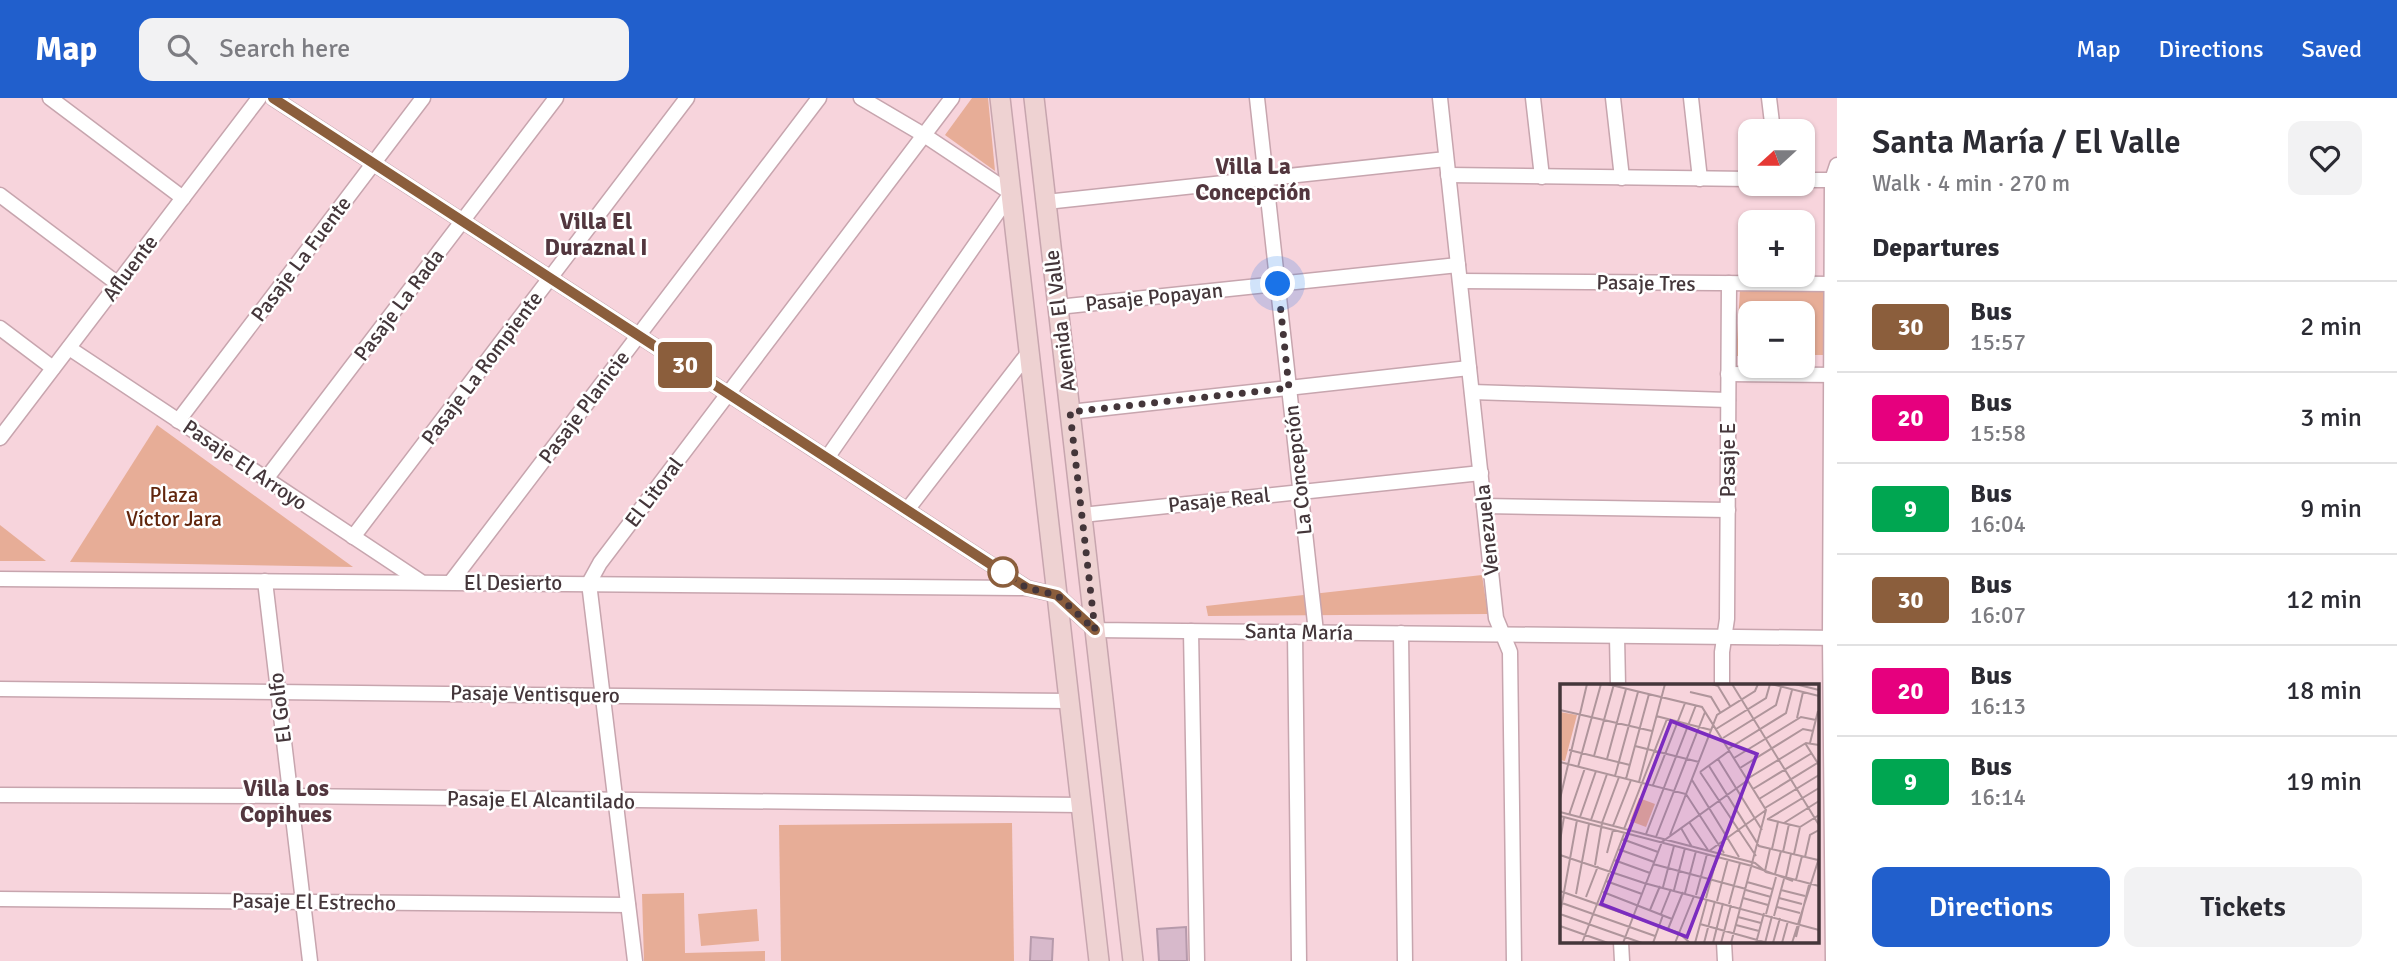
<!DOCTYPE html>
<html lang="en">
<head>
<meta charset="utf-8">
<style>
	:root { --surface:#fff; --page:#f2f2f3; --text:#2b2b33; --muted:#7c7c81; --line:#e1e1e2; --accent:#215fcc }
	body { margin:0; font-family:Signika,sans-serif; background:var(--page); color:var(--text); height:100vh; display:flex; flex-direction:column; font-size:26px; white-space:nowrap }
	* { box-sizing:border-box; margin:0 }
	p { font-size:23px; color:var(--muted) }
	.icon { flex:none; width:38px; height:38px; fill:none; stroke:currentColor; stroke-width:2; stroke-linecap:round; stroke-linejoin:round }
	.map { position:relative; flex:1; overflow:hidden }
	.sheet { display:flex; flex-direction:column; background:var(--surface); width:560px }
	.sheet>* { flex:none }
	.badge { padding:0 14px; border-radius:5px; font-size:24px; line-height:46px }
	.needle { width:46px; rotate:249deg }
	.tools { position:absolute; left:1738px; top:21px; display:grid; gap:14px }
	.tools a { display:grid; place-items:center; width:77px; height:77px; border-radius:14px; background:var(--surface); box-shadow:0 2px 5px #0004; font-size:35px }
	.you { position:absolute; width:35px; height:35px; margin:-18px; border:5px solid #fff; border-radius:50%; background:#1a73e8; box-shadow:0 0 0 10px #1a73e833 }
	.map>.badge { position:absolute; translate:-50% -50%; box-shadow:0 0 0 4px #fff }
	h2 { padding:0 35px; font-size:26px; line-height:63px }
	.round { display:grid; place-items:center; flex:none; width:74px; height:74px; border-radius:14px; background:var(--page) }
	.headline { display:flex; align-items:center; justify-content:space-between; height:119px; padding:0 35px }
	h1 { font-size:33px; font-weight:600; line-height:52px }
	.cta { display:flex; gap:14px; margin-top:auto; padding:14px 35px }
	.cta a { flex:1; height:80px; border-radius:14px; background:var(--accent); color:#fff; font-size:28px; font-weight:600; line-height:80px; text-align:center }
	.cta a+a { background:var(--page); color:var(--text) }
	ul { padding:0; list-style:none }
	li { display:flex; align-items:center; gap:21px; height:91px; padding:0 35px; border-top:2px solid var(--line) }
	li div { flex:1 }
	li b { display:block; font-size:26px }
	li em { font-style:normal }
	li .badge { min-width:77px; font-weight:700; text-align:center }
	header { display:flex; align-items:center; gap:42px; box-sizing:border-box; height:98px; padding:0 35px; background:var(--accent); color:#fff }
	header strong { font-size:33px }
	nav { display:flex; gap:38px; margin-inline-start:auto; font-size:24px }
	.search { width:490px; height:63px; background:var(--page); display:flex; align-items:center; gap:18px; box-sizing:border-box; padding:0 24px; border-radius:14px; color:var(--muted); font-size:26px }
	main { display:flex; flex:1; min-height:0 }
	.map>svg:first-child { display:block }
</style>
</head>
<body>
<header>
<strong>Map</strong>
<div class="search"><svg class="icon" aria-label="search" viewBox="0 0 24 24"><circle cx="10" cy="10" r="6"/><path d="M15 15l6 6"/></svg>Search here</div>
<nav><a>Map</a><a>Directions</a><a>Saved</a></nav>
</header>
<main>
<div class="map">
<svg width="1837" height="863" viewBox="0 0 1837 863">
	<rect width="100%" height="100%" fill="#f7d4dc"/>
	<g fill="#e7ad97">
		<path d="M972 0H988L995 73 945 37Z"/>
		<path d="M1824 191 1825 257H1803L1802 215H1750V258H1736L1740 192Z"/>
		<path d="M157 327 353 469 70 464Z"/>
		<path d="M0 427 46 463H0Z"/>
		<path d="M1482 477 1488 516 1208 518 1206 508Z"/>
		<path d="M1012 725 1014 863H781L779 727Z"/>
		<path d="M684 795 685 855 765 853V863H644L642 796Z"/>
		<path d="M757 811 759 843 701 848 698 816Z"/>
	</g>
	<g fill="#d7b9cb" stroke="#b69aab" stroke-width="2">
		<path d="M1186 829 1187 863H1159L1157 831Z"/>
		<path d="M1031 839 1053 841 1052 863H1030Z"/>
	</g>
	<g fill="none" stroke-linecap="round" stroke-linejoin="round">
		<defs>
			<g id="street">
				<path d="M50 0 183 100"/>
				<path d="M273 0 1027 490 1057 497 1095 532 1837 540"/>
				<path d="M1257 0 1316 534"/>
				<path d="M1440 0 1496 520 1510 554 1514 863"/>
				<path d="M1533 0 1542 79"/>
				<path d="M1613 0 1622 80"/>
				<path d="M1691 0 1700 81"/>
				<path d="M1769 0 1773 33"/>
				<path d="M1448 77 1750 81"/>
				<path d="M1802 82H1837"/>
				<path d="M0 97 118 186"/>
				<path d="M1046 104 1446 61"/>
				<path d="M1460 183 1832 186"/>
				<path d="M1058 209 1458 167"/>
				<path d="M0 230 53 270"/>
				<path d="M69 250 420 483"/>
				<path d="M1728 276 1837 277"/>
				<path d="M1472 294 1728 302"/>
				<path d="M1070 314 1469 270"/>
				<path d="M178 323 423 0"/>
				<path d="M0 340 259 0"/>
				<path d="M827 360 1011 95 924 37 861 0"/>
				<path d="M266 381 556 0"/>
				<path d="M1484 408 1728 412"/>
				<path d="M907 412 1029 254"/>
				<path d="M1082 417 1481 375"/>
				<path d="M353 439 687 0"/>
				<path d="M0 481 1025 490"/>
				<path d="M265 483 310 863"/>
				<path d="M451 484 819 0"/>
				<path d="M1191 533 1197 863"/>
				<path d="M1295 534 1299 863"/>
				<path d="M1401 535 1405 863"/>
				<path d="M1617 538 1618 588"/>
				<path d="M1722 588V554L1727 521 1729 185"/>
				<path d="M0 591 1069 603"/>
				<path d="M0 697 291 698 1081 707"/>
				<path d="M0 801 628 807"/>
				<path d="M1621 844 1622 863"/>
				<path d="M1724 844 1725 863"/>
				<path d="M635 863 589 485 600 465 952 0"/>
				<path d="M1833 863 1830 540 1832 82 1837 67"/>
			</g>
			<g id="secondary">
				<path d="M1000 0 1099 863"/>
				<path d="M1034 0 1133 863"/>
			</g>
		</defs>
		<use href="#street" stroke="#c7a5ae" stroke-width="17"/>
		<use href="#secondary" stroke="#c7a5ae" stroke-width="22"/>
		<use href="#street" stroke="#fff" stroke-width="14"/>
		<use href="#secondary" stroke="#eed2d2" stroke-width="19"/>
	</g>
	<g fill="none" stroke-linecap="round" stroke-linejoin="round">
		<defs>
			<path id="line" d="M273 0 1027 490 1057 497 1095 532"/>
		</defs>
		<use href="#line" stroke="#fff" stroke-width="16"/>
		<use href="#line" stroke="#8b5e3c" stroke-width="10"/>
		<path stroke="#44363a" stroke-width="7" stroke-dasharray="0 12.6" d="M1003 474 1027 490 1057 497 1095 532 1070 314 1289 290 1278 186"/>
	</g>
	<circle fill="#fff" stroke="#8b5e3c" stroke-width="3.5" cx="1003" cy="474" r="14"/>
	<g text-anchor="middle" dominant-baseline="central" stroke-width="5" stroke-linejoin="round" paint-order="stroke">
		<g font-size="21" fill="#44363a" stroke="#fff">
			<text transform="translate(301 161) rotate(-53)">Pasaje La Fuente</text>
			<text transform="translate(130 170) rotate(-53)">Afluente</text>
			<text transform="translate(1646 185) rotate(1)">Pasaje Tres</text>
			<text transform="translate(1154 199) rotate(-6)">Pasaje Popayan</text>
			<text transform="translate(399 207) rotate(-53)">Pasaje La Rada</text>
			<text transform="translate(1060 223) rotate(-97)">Avenida El Valle</text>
			<text transform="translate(482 270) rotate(-53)">Pasaje La Rompiente</text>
			<text transform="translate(584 309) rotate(-53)">Pasaje Planicie</text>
			<text transform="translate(1728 362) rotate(-90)">Pasaje E</text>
			<text transform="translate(245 367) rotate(34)">Pasaje El Arroyo</text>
			<text transform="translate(1298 372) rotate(-96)">La Concepción</text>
			<text transform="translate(654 394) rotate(-53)">El Litoral</text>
			<text transform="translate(1219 402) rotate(-6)">Pasaje Real</text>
			<text transform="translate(1487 432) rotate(-96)">Venezuela</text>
			<text x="513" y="485">El Desierto</text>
			<text transform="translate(1299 534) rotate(1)">Santa María</text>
			<text transform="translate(535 596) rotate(1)">Pasaje Ventisquero</text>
			<text transform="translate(280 610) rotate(-97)">El Golfo</text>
			<text transform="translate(541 702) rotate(1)">Pasaje El Alcantilado</text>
			<text transform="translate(314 804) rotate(1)">Pasaje El Estrecho</text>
		</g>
		<g font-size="21" fill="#61260d" stroke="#fff">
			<text x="174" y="397">Plaza<tspan x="174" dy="24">Víctor Jara</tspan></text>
		</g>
		<g font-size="23" font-weight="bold" fill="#52363e" stroke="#fff">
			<text x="1253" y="68">Villa La<tspan x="1253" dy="26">Concepción</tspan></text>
			<text x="596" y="123">Villa El<tspan x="596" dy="26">Duraznal I</tspan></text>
			<text x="286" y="690">Villa Los<tspan x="286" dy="26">Copihues</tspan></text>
		</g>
	</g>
	<g transform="translate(1560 586)">
		<rect width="259" height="259" fill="#f7d4dc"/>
		<path d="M0 28 17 31 5 77 0 76ZM79 114 95 120 86 143 70 137Z" fill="#e7ad97"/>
		<path fill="none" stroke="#af959b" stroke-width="2" d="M47 0 142 23 206 126 171 259M152 0 158 2 170 22M172 0 259 141M211 0 259 12M235 0 259 6M130 8 151 13 160 28M0 26 92 47M96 32 151 46M237 34 243 8M156 45 206 14 210 0M163 54 216 21 221 3M245 59 259 81M250 59 258 27M75 62 139 78M168 65 226 29 232 6M9 66 70 81M34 72 54 0M174 74 241 33 256 36M47 75 66 5M158 75 202 146M0 78 126 110 164 169M149 82 199 162 258 176M18 83 41 0M180 84 243 45 253 47M140 88 196 172M140 88 169 67M55 92 78 8M66 95 89 10M187 95 246 59 259 61M132 96 179 173M79 98 105 0M93 101 125 19M193 105 252 69M0 115 27 0M199 115 259 78M205 124 259 91M0 128 195 179 206 188 259 202M9 131 25 84M0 132 192 182 233 197M20 133 36 87M207 135 240 143 259 131M208 135 259 104M31 136 47 90M129 138 148 166M224 139 259 117M53 142 71 96M121 144 132 163M64 145 107 35M86 150 136 21M110 151 157 31 195 7 198 0M96 153 145 28M62 155 98 168M0 157 4 133M58 165 94 178M212 165 218 138M149 167 206 126M223 168 229 140M47 169 53 146M234 170 240 143M0 171 84 199 259 246M245 173 250 151 259 146M54 176 90 189M93 180 186 205M35 181 42 139 59 93M205 187 210 165M215 190 221 167M226 193 231 170M236 196 242 172M46 197 82 210M187 198 212 205M103 203 114 162M114 206 125 164M186 206 211 213M221 206 245 212M0 207 119 249 130 259M43 208 112 235M125 209 136 167M16 210 29 140M136 211 147 170M26 213 38 182M146 214 157 173M183 214 208 221M219 214 242 220M157 217 168 175M2 219 95 252M169 220 180 179M217 223 240 229M90 226 100 202M0 230 17 136M0 230 82 259M101 230 111 205M206 230 216 193M214 232 224 195M178 233 201 239M140 240 208 259M176 241 199 247M0 242 48 259M108 245 123 208M236 253 249 201M22 259 64 150M63 259 102 158 188 96M93 259 103 231M115 259 134 212M135 259 147 215M144 259 155 217M153 259 163 219M161 259 171 221M196 259 204 229M205 259 212 232M213 259 220 234M222 259 228 237M232 259 259 174"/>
		<path fill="#7b2cbf" fill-opacity="0.15" stroke="#7b2cbf" stroke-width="3.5" d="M111 37 197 70 127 253 41 220Z"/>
		<rect width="259" height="259" fill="none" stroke="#44363a" stroke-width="3.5"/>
	</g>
</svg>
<div class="tools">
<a><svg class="needle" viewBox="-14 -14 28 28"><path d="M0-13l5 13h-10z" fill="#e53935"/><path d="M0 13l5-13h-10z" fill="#7c7c81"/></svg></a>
<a>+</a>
<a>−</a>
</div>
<div class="you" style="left:1278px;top:186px"></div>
<b class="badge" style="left:685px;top:267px;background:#8b5e3c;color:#fff">30</b>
</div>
<section class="sheet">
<div class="headline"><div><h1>Santa María / El Valle</h1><p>Walk · 4 min · 270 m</p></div><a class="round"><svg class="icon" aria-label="heart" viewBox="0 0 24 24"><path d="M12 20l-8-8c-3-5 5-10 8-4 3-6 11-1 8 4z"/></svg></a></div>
<h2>Departures</h2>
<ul>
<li><span class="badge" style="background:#8b5e3c;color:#fff">30</span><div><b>Bus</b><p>15:57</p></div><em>2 min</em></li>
<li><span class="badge" style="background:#e6007e;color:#fff">20</span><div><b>Bus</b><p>15:58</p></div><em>3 min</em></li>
<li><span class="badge" style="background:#00a651;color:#fff">9</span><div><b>Bus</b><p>16:04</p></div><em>9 min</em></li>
<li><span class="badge" style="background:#8b5e3c;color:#fff">30</span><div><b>Bus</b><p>16:07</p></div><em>12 min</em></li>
<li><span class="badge" style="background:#e6007e;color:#fff">20</span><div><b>Bus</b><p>16:13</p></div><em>18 min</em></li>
<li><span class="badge" style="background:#00a651;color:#fff">9</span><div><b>Bus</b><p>16:14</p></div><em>19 min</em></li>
</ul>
<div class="cta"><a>Directions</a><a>Tickets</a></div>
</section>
</main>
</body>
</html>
